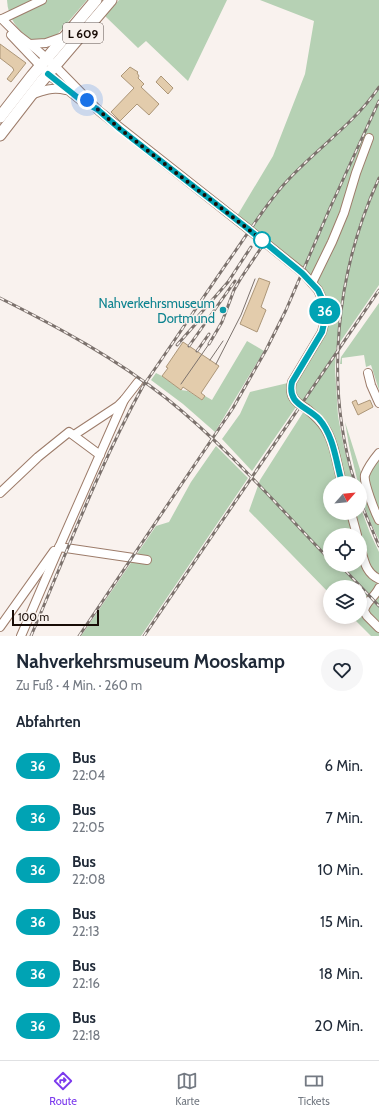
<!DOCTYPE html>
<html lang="de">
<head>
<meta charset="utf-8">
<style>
	:root { --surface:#fff; --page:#f6f6f7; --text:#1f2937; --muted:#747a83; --line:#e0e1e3; --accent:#7c3aed }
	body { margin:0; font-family:Cabin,sans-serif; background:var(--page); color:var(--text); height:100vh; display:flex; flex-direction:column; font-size:15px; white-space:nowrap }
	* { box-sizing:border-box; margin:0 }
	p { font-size:13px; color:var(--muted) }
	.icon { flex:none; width:22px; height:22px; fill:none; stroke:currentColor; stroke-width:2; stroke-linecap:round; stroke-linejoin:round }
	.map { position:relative; height:636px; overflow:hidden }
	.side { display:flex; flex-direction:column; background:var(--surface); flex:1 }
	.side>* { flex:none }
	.badge { padding:0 8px; border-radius:13px; font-size:14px; line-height:26px }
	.needle { width:26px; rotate:63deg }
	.controls { position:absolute; left:323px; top:476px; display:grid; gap:8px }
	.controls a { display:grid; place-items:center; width:44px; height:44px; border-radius:50%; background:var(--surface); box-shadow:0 2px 10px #0003; font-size:20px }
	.scale { position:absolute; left:12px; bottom:10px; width:87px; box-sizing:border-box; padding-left:4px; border:2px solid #180c06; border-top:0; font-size:11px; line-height:14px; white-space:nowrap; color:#180c06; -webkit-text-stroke:3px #f9f2ee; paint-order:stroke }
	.you { position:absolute; width:20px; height:20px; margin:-10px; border:3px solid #fff; border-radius:50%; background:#1a73e8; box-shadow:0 0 0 6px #1a73e833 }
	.map>.badge { position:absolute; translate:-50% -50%; box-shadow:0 0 0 2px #fff }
	h2 { padding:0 16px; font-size:15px; line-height:36px }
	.round { display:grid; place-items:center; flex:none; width:42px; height:42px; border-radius:21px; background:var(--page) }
	.headline { display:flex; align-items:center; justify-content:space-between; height:68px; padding:0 16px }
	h1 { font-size:19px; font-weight:700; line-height:30px }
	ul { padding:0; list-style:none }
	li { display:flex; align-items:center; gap:12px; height:52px; padding:0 16px }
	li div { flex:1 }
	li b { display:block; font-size:15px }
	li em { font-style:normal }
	li .badge { min-width:44px; font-weight:700; text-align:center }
	.dock { display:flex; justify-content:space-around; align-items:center; height:56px; border-top:1px solid var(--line); background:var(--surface); font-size:11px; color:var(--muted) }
	.dock a { display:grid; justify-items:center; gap:2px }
	.dock .on { color:var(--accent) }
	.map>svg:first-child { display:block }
</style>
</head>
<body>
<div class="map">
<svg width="379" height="636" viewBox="0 0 379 636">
	<rect width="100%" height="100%" fill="#f9f2ee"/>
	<g fill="#b6d1b4" fill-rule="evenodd">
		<path d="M7 0H87L55 37 51 40H31C17 29 8 19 7 0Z"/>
		<path d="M119 0H227L188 81 146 41 138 48 105 16Z"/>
		<path d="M260 0H379V285L336 348 335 369 338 416 343 443 353 483H330V513H360V506L370 533 379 552V636H371L352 617H360V587H330V594L249 511 260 480 304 411 298 404 252 471 222 439 240 414 250 392 292 382 322 332 320 289 237 216 273 156 305 74 314 21ZM330 535H360V565H330Z"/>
		<path d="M379 303V390L371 365 366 367 364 355 342 358V364H340L341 357Z"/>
		<path d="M247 341 264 351 215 432 183 404 151 380 156 373 162 376 181 390 188 391 202 400 205 396 212 400Z"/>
		<path d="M345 422 370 501 379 523V540C371 524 360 501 360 483H358L349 446Z"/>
		<path d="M216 446 248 478 141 636H81L156 526 169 522 191 482Z"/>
		<path d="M379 456V515L366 478Z"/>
	</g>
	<g fill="#e3ccac" stroke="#ac9678">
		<path d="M0 44 26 63 11 82 7 79 14 70 13 69V68L0 58Z"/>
		<path d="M130 67 138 72 137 73 139 76 138 78 144 84 141 87 159 104 149 115 137 104 120 121 111 112 134 88 121 76Z"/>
		<path d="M161 76 173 88 168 94 156 82Z"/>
		<path d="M259 278 270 282 261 307 266 310 257 332 240 324Z"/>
		<path d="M183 342 219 366 201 393 205 396 202 400 183 387 181 390 162 376 168 368 166 367Z"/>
		<path d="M356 400 358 405 370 400 373 407 358 415 352 402Z"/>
	</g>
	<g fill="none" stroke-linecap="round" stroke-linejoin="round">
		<defs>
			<g id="minor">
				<path d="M2 19 19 36 36 49 55 66 99 111 247 228 303 273 318 290 324 303 325 319 322 332 292 382C290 391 291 397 298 403"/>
				<path d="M2 19 42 0"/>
				<path d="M11 35 48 74 83 102"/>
				<path d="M30 44 46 43 63 37"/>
				<path d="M31 95C44 90 52 87 66 90"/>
				<path d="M312 283 332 242 344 213 356 173 369 138"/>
				<path d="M368 373 371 385 379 403"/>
				<path d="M307 409C314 415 320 420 325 428 335 444 337 465 342 483"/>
				<path d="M74 435 118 406 124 400 138 382"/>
				<path d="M379 453C374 459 368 467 365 475 363 482 375 512 379 520"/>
				<path d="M0 493 38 457 69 432 100 455"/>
				<path d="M351 513 357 535"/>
				<path d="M360 546C364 559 365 573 379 579"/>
				<path d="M59 547 147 560"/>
				<path d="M379 588C375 597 365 602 364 611L367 616 379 628"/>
				<path d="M0 627 54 551"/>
				<path d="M21 636 61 543 124 400"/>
			</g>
			<g id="major">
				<path d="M0 117 32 76 96 0"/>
				<path d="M0 135 41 82 111 0"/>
			</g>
		</defs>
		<use href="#minor" stroke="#9d7c6a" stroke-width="10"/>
		<use href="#major" stroke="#9d7c6a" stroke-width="13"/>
		<use href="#minor" stroke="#fff" stroke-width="8"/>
		<use href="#major" stroke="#fff" stroke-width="11"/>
		<g stroke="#7c726d" stroke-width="1">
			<path d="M210 360 223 341"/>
			<path d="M216 364 241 315 255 279"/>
			<path d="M181 384 209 344"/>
		</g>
		<defs>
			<g id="rail">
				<path d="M0 298C58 327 115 358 166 398 226 446 277 505 330 560"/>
				<path d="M193 322 228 282 251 247"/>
				<path d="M209 344 222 322 234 290 241 278 261 248"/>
				<path d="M177 345 200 319"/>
				<path d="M189 346 235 281"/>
				<path d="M197 351 209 334"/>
				<path d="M355 483C324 384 336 272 379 178"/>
				<path d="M360 501 379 546"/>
				<path d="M340 565 379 606"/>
				<path d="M31 636C67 552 99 466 143 386 174 342 203 297 234 253 249 232 263 209 280 189 310 153 352 127 379 87"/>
				<path d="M79 636 233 408 266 350 286 310 330 208 379 101"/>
				<path d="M144 636 379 290"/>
			</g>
		</defs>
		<use href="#rail" stroke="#7c726d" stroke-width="3"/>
		<use href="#rail" stroke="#f9f2ee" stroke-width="1.5" stroke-dasharray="4.5" stroke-linecap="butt"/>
		<defs>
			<path id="minor-bridge" d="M298 403 307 409"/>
		</defs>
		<use href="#minor-bridge" stroke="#9d7c6a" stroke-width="10" stroke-linecap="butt"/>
		<use href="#minor-bridge" stroke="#fff" stroke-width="8"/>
	</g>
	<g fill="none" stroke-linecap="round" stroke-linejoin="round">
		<defs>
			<path id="line" d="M48 74 82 101 97 109 120 129 247 228 302 273 318 290 324 303 325 319 322 332 292 382C287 404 306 406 319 419 334 436 336 462 342 483"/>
		</defs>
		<use href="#line" stroke="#fff" stroke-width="9"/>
		<use href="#line" stroke="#00a3b4" stroke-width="6"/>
		<path stroke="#180c06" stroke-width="4" stroke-dasharray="0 7.2" d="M87 100 120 129 262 240"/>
	</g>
	<circle fill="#fff" stroke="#00a3b4" stroke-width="2" cx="262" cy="240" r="8"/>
	<circle fill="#0f9aa8" stroke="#f9f2ee" stroke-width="1.5" cx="223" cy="310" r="4"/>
	<g text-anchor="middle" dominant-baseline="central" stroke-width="3" stroke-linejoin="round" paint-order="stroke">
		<rect fill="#f9f2ee" stroke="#5c514c" stroke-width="1" x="63" y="23" width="40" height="20" rx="3"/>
		<g font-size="12" font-weight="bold" fill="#180c06">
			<text x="83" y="33">L 609</text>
		</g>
		<g font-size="13" fill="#0d838f" stroke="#f9f2ee" text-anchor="end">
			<text x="215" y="303">Nahverkehrsmuseum<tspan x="215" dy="15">Dortmund</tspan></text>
		</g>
	</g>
</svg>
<div class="controls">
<a><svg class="needle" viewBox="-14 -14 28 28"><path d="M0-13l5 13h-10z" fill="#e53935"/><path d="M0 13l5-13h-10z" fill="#747a83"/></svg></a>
<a><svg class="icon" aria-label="locate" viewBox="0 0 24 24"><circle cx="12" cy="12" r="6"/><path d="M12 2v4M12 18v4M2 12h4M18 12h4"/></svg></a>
<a><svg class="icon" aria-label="layers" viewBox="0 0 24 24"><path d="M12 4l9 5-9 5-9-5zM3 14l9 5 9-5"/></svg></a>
</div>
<div class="scale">100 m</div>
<div class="you" style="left:87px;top:100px"></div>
<b class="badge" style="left:325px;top:311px;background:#00a3b4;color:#fff">36</b>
</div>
<section class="side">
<div class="headline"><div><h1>Nahverkehrsmuseum Mooskamp</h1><p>Zu Fuß · 4 Min. · 260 m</p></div><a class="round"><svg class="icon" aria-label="heart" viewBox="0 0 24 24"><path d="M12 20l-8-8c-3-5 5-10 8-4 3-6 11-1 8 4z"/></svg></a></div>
<h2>Abfahrten</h2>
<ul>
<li><span class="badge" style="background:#00a3b4;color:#fff">36</span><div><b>Bus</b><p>22:04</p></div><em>6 Min.</em></li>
<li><span class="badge" style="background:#00a3b4;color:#fff">36</span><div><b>Bus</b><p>22:05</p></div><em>7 Min.</em></li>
<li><span class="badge" style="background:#00a3b4;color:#fff">36</span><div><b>Bus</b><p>22:08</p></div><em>10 Min.</em></li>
<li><span class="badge" style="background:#00a3b4;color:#fff">36</span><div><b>Bus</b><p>22:13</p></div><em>15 Min.</em></li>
<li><span class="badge" style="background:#00a3b4;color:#fff">36</span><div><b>Bus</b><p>22:16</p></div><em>18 Min.</em></li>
<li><span class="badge" style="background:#00a3b4;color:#fff">36</span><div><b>Bus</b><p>22:18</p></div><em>20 Min.</em></li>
</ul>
</section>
<nav class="dock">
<a class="on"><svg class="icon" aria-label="directions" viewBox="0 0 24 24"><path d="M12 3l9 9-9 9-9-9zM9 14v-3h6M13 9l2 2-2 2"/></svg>Route</a>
<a><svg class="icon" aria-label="map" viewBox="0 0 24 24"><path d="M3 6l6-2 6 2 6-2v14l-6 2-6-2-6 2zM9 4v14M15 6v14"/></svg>Karte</a>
<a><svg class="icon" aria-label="tickets" viewBox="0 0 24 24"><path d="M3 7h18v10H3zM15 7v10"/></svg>Tickets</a>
</nav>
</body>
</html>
